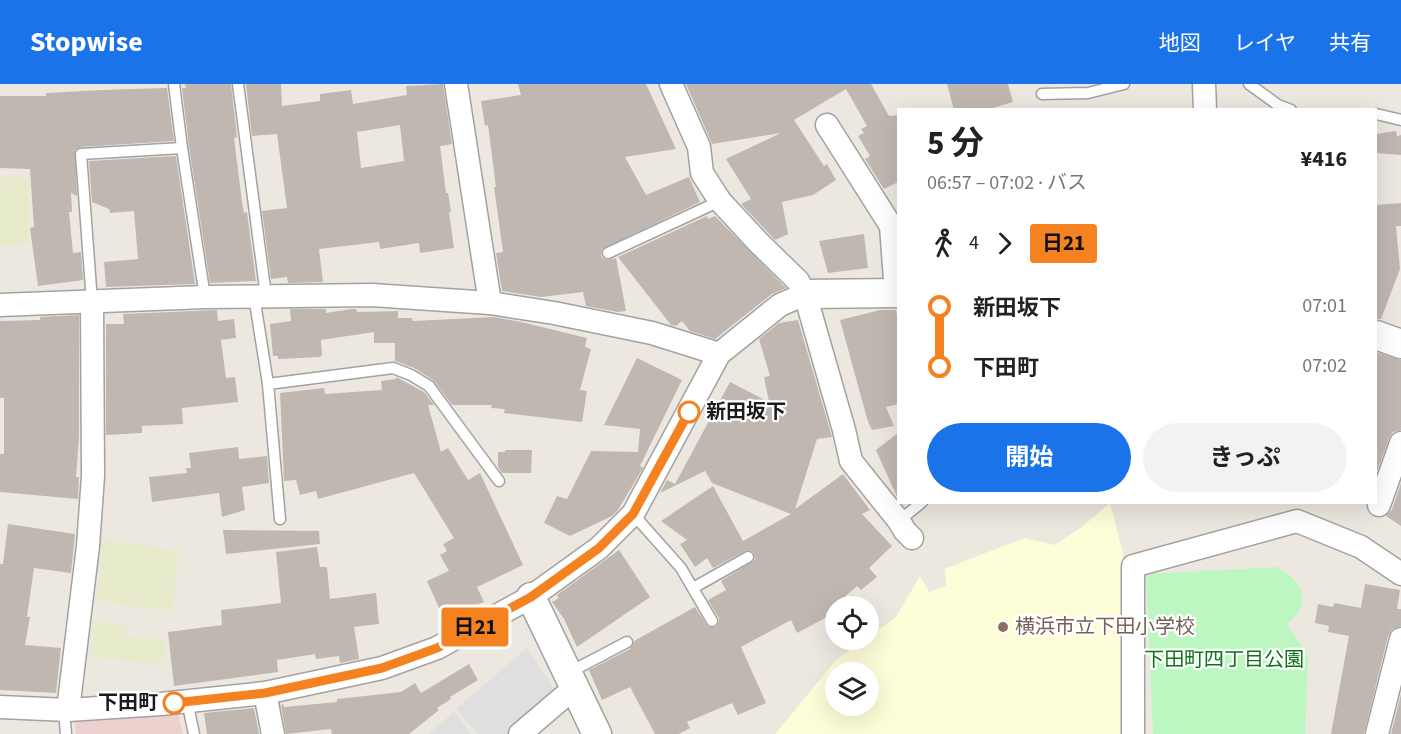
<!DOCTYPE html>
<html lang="ja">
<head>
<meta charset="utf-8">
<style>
	:root { --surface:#fff; --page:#f2f2f2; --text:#222; --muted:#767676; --accent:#1a73e8 }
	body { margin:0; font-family:"Source Sans 3","Noto Sans JP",sans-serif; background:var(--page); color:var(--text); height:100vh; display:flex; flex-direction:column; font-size:22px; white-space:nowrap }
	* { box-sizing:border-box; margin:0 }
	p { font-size:20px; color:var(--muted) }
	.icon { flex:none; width:33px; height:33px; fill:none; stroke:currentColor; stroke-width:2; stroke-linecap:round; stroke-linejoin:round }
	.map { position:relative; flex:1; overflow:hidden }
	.details { position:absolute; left:897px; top:24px; width:480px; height:396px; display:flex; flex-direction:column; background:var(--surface); border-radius:0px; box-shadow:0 6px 24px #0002 }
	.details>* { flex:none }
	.badge { padding:0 12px; border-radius:4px; font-size:21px; line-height:39px }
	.controls { position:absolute; left:825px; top:512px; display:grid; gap:12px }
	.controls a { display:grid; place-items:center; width:54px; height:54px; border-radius:50%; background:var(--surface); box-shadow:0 6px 24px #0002; font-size:30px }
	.map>.badge { position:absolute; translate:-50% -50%; box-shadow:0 0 0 3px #fff }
	.legs { display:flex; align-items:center; gap:9px; height:66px; padding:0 30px; font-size:20px }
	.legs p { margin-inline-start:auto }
	.summary { display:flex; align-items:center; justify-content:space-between; height:102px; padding:0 30px }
	h1 { font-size:33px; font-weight:700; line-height:45px }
	.primary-button { display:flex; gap:12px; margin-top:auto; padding:12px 30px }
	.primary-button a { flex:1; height:69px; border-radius:36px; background:var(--accent); color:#fff; font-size:24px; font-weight:700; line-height:69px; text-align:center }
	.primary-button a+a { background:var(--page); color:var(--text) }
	ul { padding:0 30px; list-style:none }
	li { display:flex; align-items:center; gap:21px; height:60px; font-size:22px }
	li i { display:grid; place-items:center; width:9px; height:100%; margin:0 8px; background:currentColor }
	li i::after { content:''; width:15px; height:15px; margin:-8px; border:4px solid; border-radius:50%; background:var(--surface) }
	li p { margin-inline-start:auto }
	li:first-child i { background:linear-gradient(#0000 50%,currentColor 0) }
	li:last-child i { background:linear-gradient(currentColor 50%,#0000 0) }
	header { display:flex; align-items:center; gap:36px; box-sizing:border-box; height:84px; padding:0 30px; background:var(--accent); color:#fff }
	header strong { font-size:28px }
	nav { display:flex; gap:33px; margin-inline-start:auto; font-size:21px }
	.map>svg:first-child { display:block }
</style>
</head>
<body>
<header>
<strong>Stopwise</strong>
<nav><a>地図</a><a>レイヤ</a><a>共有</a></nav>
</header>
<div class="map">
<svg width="1401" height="650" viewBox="0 0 1401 650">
	<rect width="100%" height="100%" fill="#ece8e0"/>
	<path fill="#edd1cf" d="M178 629 183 650H76L75 638Z"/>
	<path fill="#fdfed7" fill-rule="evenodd" d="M1110 419 1123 469 1127 650H775L837 575 865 555H868L869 553 896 533 920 492 929 508 946 502 945 485 1024 454 1055 461 1083 442ZM836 588H868V621H836Z"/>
	<g fill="#e8ebcb">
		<path d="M0 93 30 94 28 161H0Z"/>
		<path d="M102 455 179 467 172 528 97 517Z"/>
		<path d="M95 537 127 542 126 552 165 555 164 579 90 574Z"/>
	</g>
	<path fill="#bcf7c2" d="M1278 483C1291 492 1310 507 1300 525 1298 530 1291 536 1287 540L1308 572 1305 650H1153L1146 490Z"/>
	<g fill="#dfdfdf">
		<path d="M527 564 557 609 508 650H478L456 625Z"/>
		<path d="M454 628 471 650H429Z"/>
	</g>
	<g fill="#c0b8b0" fill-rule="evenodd">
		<path d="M185 0H231L237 53 234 54 242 118 244 129 247 128 256 197 210 199 189 63 182 4H186Z"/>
		<path d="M246 0H281L282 22 320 17V10L351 6 353 20 407 11 406 2 443 0 452 60 440 62 446 109H448L451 128H449L454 164 420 169 419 159 380 165 379 158 319 165 323 198 288 199 287 193 271 195 262 127 287 124 277 50 252 52ZM400 41 404 77 361 84 357 48Z"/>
		<path d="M518 0H646L676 65 625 73 646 111 689 93 700 118 602 165 601 172 604 175 608 176 616 174 626 227 618 228 586 222 583 208 541 213 502 207 496 169 503 168 494 103H496L488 41 485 42 481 17 521 11Z"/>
		<path d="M686 0H871L889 32 898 31V98L884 105 865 75 870 72 858 52 864 49 861 45 867 42 846 5 794 36 824 82 827 80 836 96 813 111 782 118 788 150 775 156 741 120 751 115 726 75 781 49 712 60Z"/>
		<path d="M947 0H1008L1013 18 986 26H954Z"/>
		<path d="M167 4 174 57 81 63 75 66 77 112 71 109 72 128H69L73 169 81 168 83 196 38 202 30 144 34 143 30 85 0 84V12H46V9L102 6Z"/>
		<path d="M1396 47 1397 52 1401 51V71L1376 69V50Z"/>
		<path d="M176 72 195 200 106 203 104 178 138 175 134 127 110 129 109 125 92 118 89 77Z"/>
		<path d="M1401 119V142H1396L1400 185 1381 235H1376V121Z"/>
		<path d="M707 132 708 135 715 132 786 204 772 210 715 255 690 247 682 237 676 242 671 241 618 173Z"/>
		<path d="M864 150 868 184 828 189 819 157Z"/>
		<path d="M290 225H326V229L351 225H356L357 228 398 227V234H412L413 237 494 233 521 238 587 254 585 263 591 265 580 306 587 307 582 338 504 329 505 325 491 324 492 321H452L433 296 414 284 395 277V259H374V248L321 256 322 271 320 273 278 275V272H273L270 240 291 237Z"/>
		<path d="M217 226 218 237 234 235 236 254 221 256 226 294 235 293 238 318 182 324 183 340 142 342V349L106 351V240H124L123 230Z"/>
		<path d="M880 226H896L898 237V320L886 323 894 342 872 346 868 338 840 236Z"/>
		<path d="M79 231V352L76 393H79L78 415 0 408V370H4V314H0V237L40 236V233Z"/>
		<path d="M798 236 832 353 817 355 795 425 843 390 870 426 862 430 892 462 869 484 877 493 861 506 857 502 826 529 827 533 797 549 791 536 741 563 766 619 738 631 732 619 687 638 690 644 679 650H655L630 603 602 616 589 586 630 565 634 557 695 523 708 543H716L719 538V534L708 516 726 506 721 497 755 476 754 469 747 466 713 484 707 474 695 483 680 460 687 456 661 437 713 402 743 457 791 430 712 399 705 387 660 409 667 396 675 400 730 298 769 318 764 293 770 292 759 255 779 239Z"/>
		<path d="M1376 268 1401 276V346L1393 348 1389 354 1376 390Z"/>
		<path d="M637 274 682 296 640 382 643 384 618 426 612 432 570 452 544 439 557 412 567 415 591 367 638 368 640 345 604 341Z"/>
		<path d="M396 293 424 308 434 321H428L441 368 448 364 468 396 480 389 523 481 477 503 484 518 444 535 427 497 449 487 440 471 447 467 443 460 454 454 414 389 318 415 316 407 300 411 296 396 284 397 280 309 324 304 325 310 382 306 381 297 396 295Z"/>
		<path d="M898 349V415L876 366Z"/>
		<path d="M238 363 239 375 267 372 269 399 242 403 245 426 222 433 219 409 152 418 149 393 187 389 186 384H191L189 369Z"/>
		<path d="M505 366H532L531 389H502L498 383V368H505Z"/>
		<path d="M1401 399V442L1386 432 1392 426Z"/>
		<path d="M8 440 75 450 71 489 34 484 27 533H30L25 561 61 564 56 609 0 606V480H3Z"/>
		<path d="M223 446 319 447 320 460 226 470Z"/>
		<path d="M317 463 320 483H327L330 515 376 509 379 540 354 543 359 575 340 579 339 572 316 575 315 570 277 576 278 588 174 602 168 548 222 541 221 526 281 519 276 468Z"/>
		<path d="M619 466 650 513 577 563 564 535 552 518 559 514 557 511Z"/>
		<path d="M1365 500 1400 506 1397 525H1401V542L1392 545 1388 552 1364 650H1331L1349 552 1328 548 1329 542 1315 539 1318 520 1333 523 1334 519 1361 524Z"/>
		<path d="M469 580 478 596 450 613 451 615 437 624 439 626 409 650H332L331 645 286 650 281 621 283 620 284 623 337 618V615L401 608 415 599 421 609Z"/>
		<path d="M1401 610V650H1391Z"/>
		<path d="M254 624 259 650H207L204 629Z"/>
	</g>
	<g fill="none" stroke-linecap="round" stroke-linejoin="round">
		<defs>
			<g id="service">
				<path d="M174 0 182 64 205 213"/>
				<path d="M238 0 266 212"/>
				<path d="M1249 0 1278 21 1291 26"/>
				<path d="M1042 10 1088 9 1124 0"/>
				<path d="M1376 30 1401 36"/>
				<path d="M608 169 720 117"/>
				<path d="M254 212 268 300 280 435"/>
				<path d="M92 218 81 70 182 64"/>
				<path d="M268 300 393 284 411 291 429 302 499 397"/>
				<path d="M633 430 681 484 712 537"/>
				<path d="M899 437 922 418"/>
				<path d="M693 504 748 473"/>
				<path d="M570 588 627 558"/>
				<path d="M187 617 194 650"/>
				<path d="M64 626 66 650"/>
			</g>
			<g id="minor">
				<path d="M456 0 490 219"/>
				<path d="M671 0 699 63 702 89 720 117 758 158 798 197 805 210 844 346 851 377 899 437 905 447 912 454"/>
				<path d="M1204 0 1205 26"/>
				<path d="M827 41 891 142 896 209"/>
				<path d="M0 221 205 213 372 211 490 219 554 229 652 249 719 270"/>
				<path d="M1379 421 1401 359"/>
				<path d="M265 609 273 650"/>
				<path d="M0 623 68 626 161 620 265 609 382 584 437 564 531 513 599 464 633 430 719 270 780 221 805 210"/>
				<path d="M68 626 88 462 93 392 92 219"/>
				<path d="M520 650 574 604"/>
				<path d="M1133 650V482L1297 437 1361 463 1401 490"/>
				<path d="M1377 650 1401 555"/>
			</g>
			<g id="tertiary">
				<path d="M805 210 898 209"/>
				<path d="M1376 251 1401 260"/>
				<path d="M531 513 597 650"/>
			</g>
		</defs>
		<use href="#service" stroke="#a2a2a2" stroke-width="13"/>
		<use href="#minor" stroke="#a2a2a2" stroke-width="25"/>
		<use href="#tertiary" stroke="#a2a2a2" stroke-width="31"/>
		<use href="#service" stroke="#fff" stroke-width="10"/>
		<use href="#minor" stroke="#fff" stroke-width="22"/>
		<use href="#tertiary" stroke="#fff" stroke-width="28"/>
	</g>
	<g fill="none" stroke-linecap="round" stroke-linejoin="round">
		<defs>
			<path id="line-1" d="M174 619 265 609 382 584 437 564 531 513 599 464 633 430 689 328"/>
		</defs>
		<use href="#line-1" stroke="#fff" stroke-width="14"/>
		<use href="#line-1" stroke="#f58220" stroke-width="9"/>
	</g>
	<g fill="#fff" stroke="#f58220" stroke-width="3">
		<circle cx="689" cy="328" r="10"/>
		<circle cx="174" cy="619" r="10"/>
	</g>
	<circle fill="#8d6e63" stroke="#fff" stroke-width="2" cx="1003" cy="543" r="6"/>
	<g text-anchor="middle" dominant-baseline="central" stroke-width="4.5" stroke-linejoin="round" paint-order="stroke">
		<g font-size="20" font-weight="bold" fill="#1b1b1b" stroke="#fff" text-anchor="start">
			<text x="706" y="328">新田坂下</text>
			<text x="158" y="619" text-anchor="end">下田町</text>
		</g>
		<g font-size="20" fill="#785e54" stroke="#fff" text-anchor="start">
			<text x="1015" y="543">横浜市立下田小学校</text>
		</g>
		<g font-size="20" fill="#0e7319" stroke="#fff">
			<text x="1224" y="576">下田町四丁目公園</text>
		</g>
	</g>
</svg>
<div class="controls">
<a><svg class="icon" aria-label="locate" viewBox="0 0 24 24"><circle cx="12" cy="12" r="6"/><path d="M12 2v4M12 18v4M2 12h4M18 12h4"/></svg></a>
<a><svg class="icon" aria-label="layers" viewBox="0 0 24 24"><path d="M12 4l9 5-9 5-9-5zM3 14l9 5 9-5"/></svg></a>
</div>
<b class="badge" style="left:475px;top:543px;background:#f58220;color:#111">日21</b>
<section class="details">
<div class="summary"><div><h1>5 分</h1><p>06:57 – 07:02 · バス</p></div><b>¥416</b></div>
<div class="legs"><svg class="icon" aria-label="walk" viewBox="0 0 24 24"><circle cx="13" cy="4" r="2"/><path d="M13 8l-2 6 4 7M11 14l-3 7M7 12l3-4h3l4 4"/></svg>4<svg class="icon" aria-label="forward" viewBox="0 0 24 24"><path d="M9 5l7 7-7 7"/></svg><b class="badge" style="background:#f58220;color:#111">日21</b></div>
<ul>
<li><i style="color:#f58220"></i><b>新田坂下</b><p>07:01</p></li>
<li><i style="color:#f58220"></i><b>下田町</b><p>07:02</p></li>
</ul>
<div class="primary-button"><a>開始</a><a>きっぷ</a></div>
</section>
</div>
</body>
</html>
